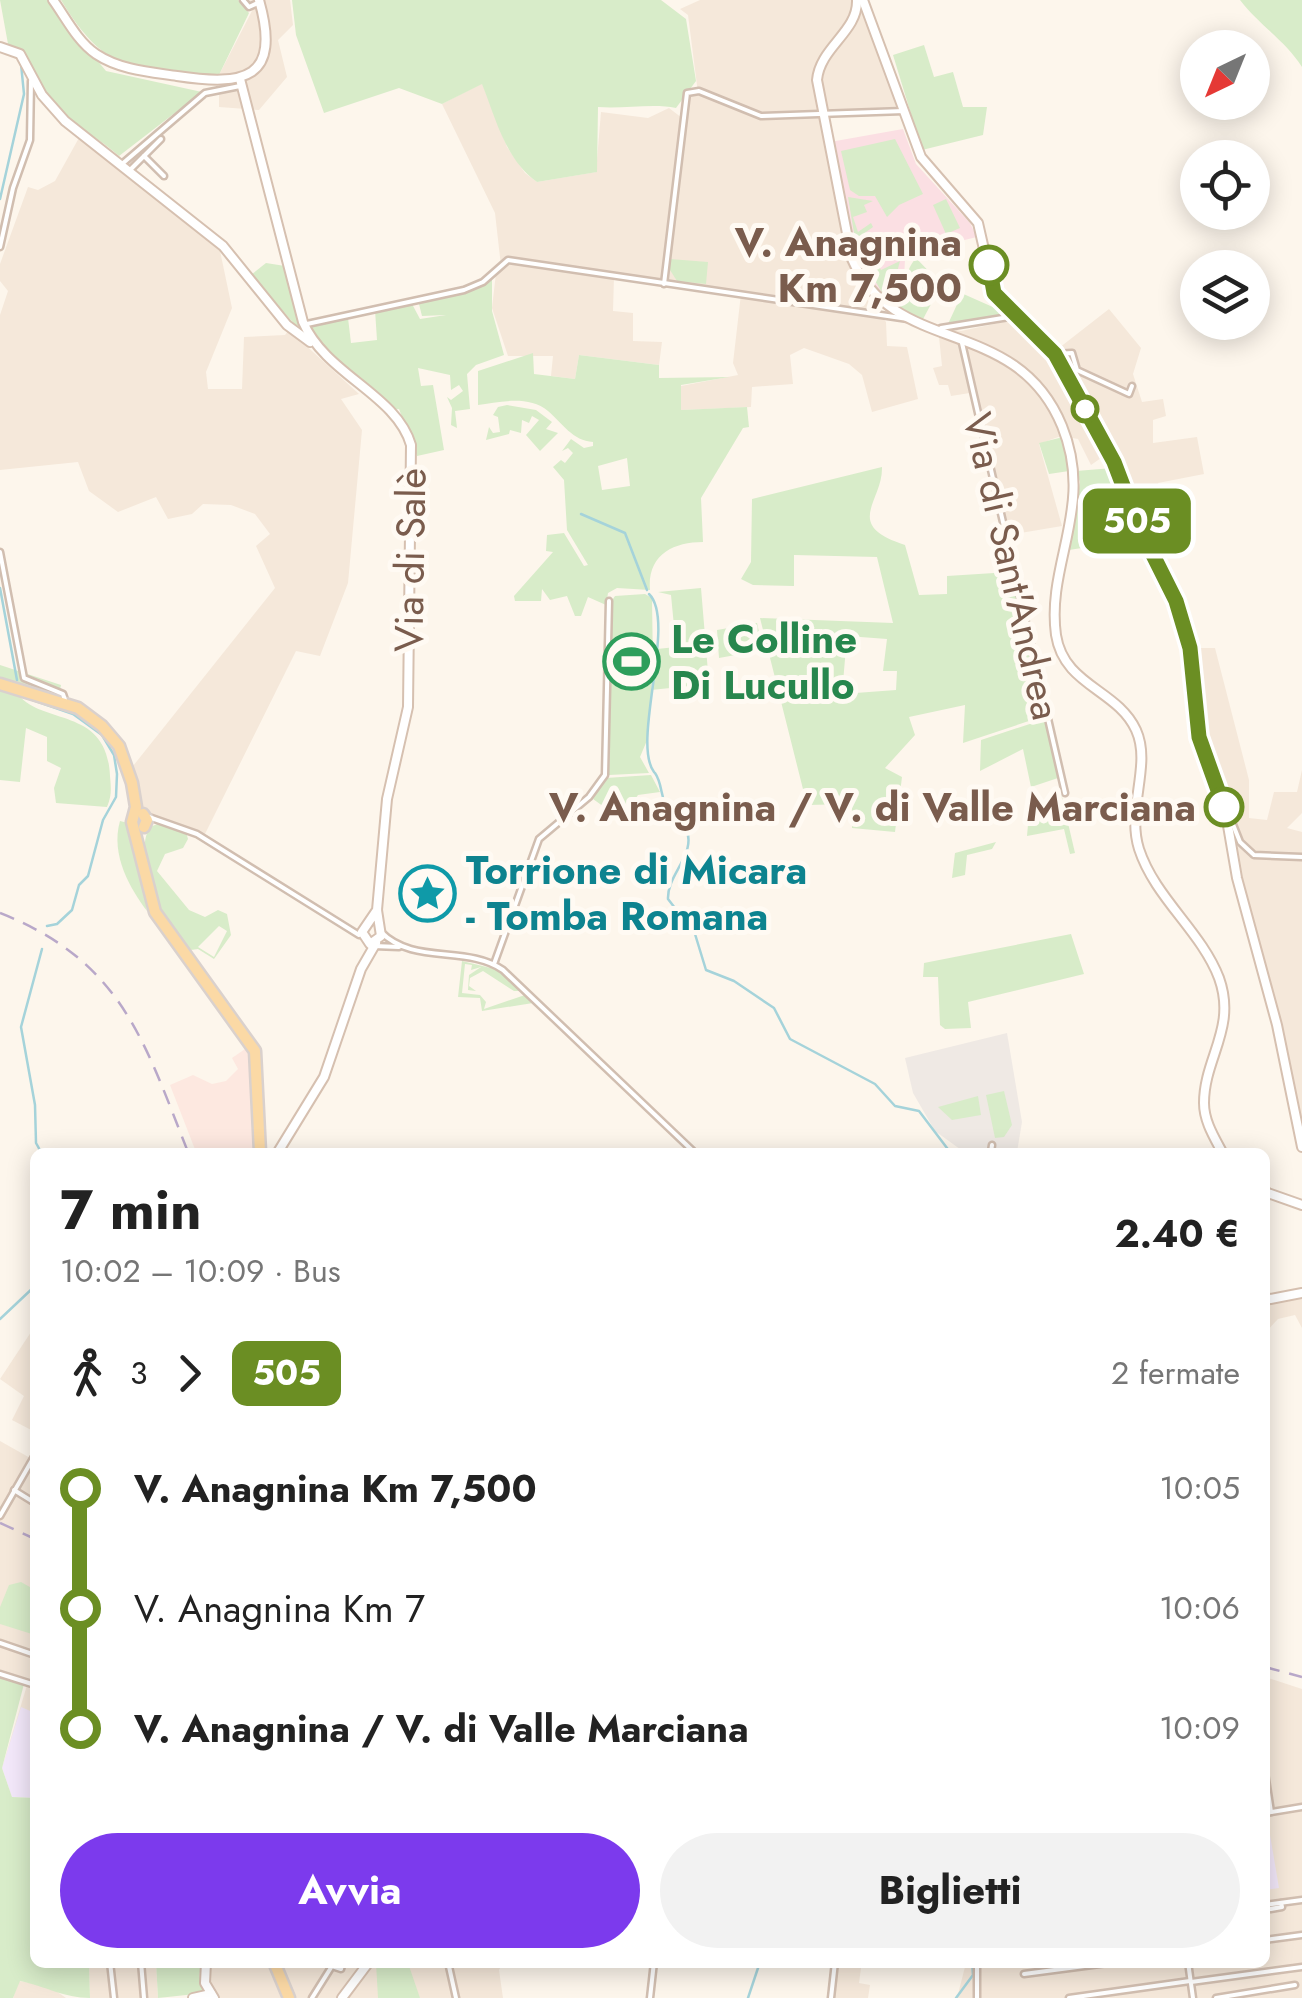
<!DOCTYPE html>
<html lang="it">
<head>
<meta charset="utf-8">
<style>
	:root { --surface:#fff; --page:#f2f2f2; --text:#222; --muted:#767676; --accent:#7c3aed }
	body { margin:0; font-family:Jost,sans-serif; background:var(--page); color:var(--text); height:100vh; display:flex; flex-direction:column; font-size:38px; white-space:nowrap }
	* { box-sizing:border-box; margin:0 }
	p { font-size:32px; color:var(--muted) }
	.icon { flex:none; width:55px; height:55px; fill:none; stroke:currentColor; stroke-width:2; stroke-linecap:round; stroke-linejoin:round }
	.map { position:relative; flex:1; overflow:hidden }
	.panel { position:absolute; left:30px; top:1148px; width:1240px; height:820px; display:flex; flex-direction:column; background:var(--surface); border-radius:15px; box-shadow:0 5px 25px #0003 }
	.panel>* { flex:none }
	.badge { padding:0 20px; border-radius:15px; font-size:35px; line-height:65px }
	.needle { width:65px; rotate:223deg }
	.buttons { position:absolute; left:1180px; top:30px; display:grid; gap:20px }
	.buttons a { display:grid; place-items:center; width:90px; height:90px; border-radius:50%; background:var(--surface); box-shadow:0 5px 25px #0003; font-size:50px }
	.map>.badge { position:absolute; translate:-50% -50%; box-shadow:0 0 0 5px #fff }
	.legs { display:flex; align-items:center; gap:15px; height:110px; padding:0 30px; font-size:32px }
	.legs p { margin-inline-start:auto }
	.head { display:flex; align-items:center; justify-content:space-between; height:170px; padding:0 30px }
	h1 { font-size:55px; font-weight:700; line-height:75px }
	.cta { display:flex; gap:20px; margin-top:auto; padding:20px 30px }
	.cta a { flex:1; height:115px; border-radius:60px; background:var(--accent); color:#fff; font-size:40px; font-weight:700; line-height:115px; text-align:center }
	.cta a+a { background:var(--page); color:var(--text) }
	ul { padding:0 30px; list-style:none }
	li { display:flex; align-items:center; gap:35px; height:120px; font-size:38px }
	li i { display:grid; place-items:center; width:15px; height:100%; margin:0 12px; background:currentColor }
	li i::after { content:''; width:25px; height:25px; margin:-12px; border:8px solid; border-radius:50%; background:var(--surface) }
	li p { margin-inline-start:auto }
	li:first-child i { background:linear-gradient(#0000 50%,currentColor 0) }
	li:last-child i { background:linear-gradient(currentColor 50%,#0000 0) }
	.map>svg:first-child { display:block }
</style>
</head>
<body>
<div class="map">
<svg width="1302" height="1998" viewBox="0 0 1302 1998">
	<rect width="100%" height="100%" fill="#fdf6ec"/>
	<g fill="#f5e8da">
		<path d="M249 0H290L293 25 278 40 287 77 259 110 219 107V75L254 7Z"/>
		<path d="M700 0H856L863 9 901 113 819 117 848 263 860 291 886 322 887 346 907 347 918 399 872 412 862 375 849 364 804 348 790 355 793 384 752 387 751 407 681 410V386L738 375 733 363 741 294 614 277 613 311 633 313V341L662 342 659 365 579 355 575 379 551 376 553 356H508L492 308 496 273 501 266 495 213 442 104 482 83 507 147 525 173 537 182 596 172 601 112 648 118 669 108 686 121 689 94 698 93 688 15 680 9Z"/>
		<path d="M80 136 219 246 232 308 206 372 208 389H242L244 337 285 335 289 330 359 394 341 399 362 430 348 583 320 656 296 651 204 836 144 811 133 766 275 588 256 546 270 534 255 514 231 505 203 504 192 514 168 519 156 497 118 512 89 491 78 462 0 470V315L8 291 0 281V264L28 187 38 190 55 181Z"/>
		<path d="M1109 309 1141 348 1133 374 1142 402 1163 399 1166 416 1153 420V443L1197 437 1204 474 1158 483 1164 501 1148 505 1149 517 1138 520 1111 451 1091 465 1078 439 1061 436 1039 444 1062 526 1009 535 976 392 951 396 948 385H939L933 368 942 366 939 337 947 328 961 331 1013 320 1044 344 1050 355Z"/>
		<path d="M1190 648H1215L1249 780V818L1267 820 1274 792H1297L1302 770V813L1287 828 1302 832V1147L1228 824 1204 755Z"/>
		<path d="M1302 1295V1328L1295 1315 1278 1319 1265 1333V1306Z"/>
		<path d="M35 1326V1432L12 1420 24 1396 0 1379Z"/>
		<path d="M0 1441 32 1459 35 1455V1798L2 1768 28 1682 0 1672Z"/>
		<path d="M1265 1677 1302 1689V1998H957L966 1963 1265 1962Z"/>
		<path d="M89 1963H156L158 1998H90Z"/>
		<path d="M202 1963H503L499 1970 503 1998H193Z"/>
		<path d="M837 1966 861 1968 859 1983 870 1985 868 1998H833Z"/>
		<path d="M19 1981 49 1986 66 1998H13Z"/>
	</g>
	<path fill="#fde8e0" d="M248 1047 256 1152H196L170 1085 193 1075 212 1084 226 1081 238 1069 232 1058Z"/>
	<path fill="#efe9e4" d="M1007 1033 1022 1122 1017 1152H964L935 1131 913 1093 905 1058Z"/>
	<g fill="#f3e8fa">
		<path d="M21 1707 35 1713V1798L12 1797 2 1768Z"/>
		<path d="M1270 1835 1279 1888 1265 1890V1836Z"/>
	</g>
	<path fill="#fbdfe3" d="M903 129 916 164 970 223 977 237 948 244 945 240 905 259 903 300 896 312 873 288 860 266 830 142Z"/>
	<g fill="#d8ecc9" fill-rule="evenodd">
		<path d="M0 0H47L106 71 202 92 119 156C95 134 64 122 44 94 31 76 32 51 8 44Z"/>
		<path d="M61 0H238L249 13 219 75 213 76C130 64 108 77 61 0Z"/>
		<path d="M292 0H661L686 19 696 81 676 108C654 103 624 109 598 107L597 172 537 182C505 159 496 119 482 84L442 104 399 88 324 113 296 35Z"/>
		<path d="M1240 0H1302V67C1285 40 1260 26 1240 0Z"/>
		<path d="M924 45 934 77 953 72 963 107H987L983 135 922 150 893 55Z"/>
		<path d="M895 139 923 194 899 205 887 217 875 196H859L850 190 841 151Z"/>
		<path d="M848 197 873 201 864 205 867 212 853 217 858 232 871 223 873 227 859 237 854 233Z"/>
		<path d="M946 199 960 228 946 234 933 205Z"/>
		<path d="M916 258 941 284 995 308 1001 315 948 324 960 298 938 291 922 321 896 312C908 293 901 275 916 258Z"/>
		<path d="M670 259 708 262 706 284 677 281 670 270Z"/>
		<path d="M900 261 893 288 883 294 868 269 877 262 881 270Z"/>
		<path d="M266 263 285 266 300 321 297 327 251 275Z"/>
		<path d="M492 276V311L504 355 476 365 467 374 470 409 455 411 457 428 451 425 452 408 447 397 451 400 463 391 459 385 451 390 450 375 418 368 421 386 433 385 444 450 417 456 399 409 393 410 337 365 307 327 348 318 351 343 377 340 375 310 412 304 420 319 446 315 422 316 419 304 469 290Z"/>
		<path d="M533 353 534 374 575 379 579 355 659 365V378L729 377 681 385V410L747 407 749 427 743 428 701 498 703 542C673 542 647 555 650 590L617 588 608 593 606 605 588 597 581 616H575L567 596 550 600 542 589 541 601H515L514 596 553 552 546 551 547 535 564 533 584 566 588 565 567 530 564 480 553 467 561 460 565 463 573 453 568 448 562 451 571 439 584 448 593 446V442C573 441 562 423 548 411 529 395 499 402 478 405V371ZM627 458 630 486 602 490 598 466Z"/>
		<path d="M507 405 536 410 552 422 546 429 558 433 540 451 526 435 539 420 532 416 529 423 522 420 521 433 510 430 509 434 486 440 489 427 493 433 500 432 498 417 493 415 498 407Z"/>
		<path d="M1063 437 1069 471 1049 474 1039 443Z"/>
		<path d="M882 467C883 502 842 525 905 545L919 595 947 594V576L1010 572 1044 716 963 743 965 705 909 717 915 735 885 768 902 777 895 832 852 828V804L807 805 760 618 893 623 877 557 794 555V586L753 585 741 579 751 562 752 499ZM847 636 887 639 883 671H897L896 690 842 694Z"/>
		<path d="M1113 468 1118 496 1123 492 1139 539 1069 550 1080 482 1076 471Z"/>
		<path d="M701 588 709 684 651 690 657 672V649L676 647 671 595 658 592Z"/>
		<path d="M645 594 652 598 653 668 648 738 640 757 649 773 609 775 611 602 615 596Z"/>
		<path d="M757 623 763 650 719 658 717 630Z"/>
		<path d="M0 665 61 685 59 695 0 679Z"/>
		<path d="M0 687 16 692C41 727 107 705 110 776 111 788 112 795 107 807L56 803 54 788 61 768 47 761V737L26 728 20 782 0 780Z"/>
		<path d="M1045 719 1058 778 1031 787 1023 749 980 771 981 740Z"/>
		<path d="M651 775 660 792 638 795 621 819 593 799 606 778Z"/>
		<path d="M1061 793 1075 853 1070 854 1064 829 1027 836 1029 813 1049 808 1047 796Z"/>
		<path d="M120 821 128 823 134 834 147 911C131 890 110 855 120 821Z"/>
		<path d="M160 823 186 832 188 839 183 848 165 854 157 871 189 910 205 917 218 910 227 914 231 935 214 959 198 949 183 951C167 924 131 857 150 827ZM219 926 227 931 214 957 198 947Z"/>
		<path d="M996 842 992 849 967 855 965 875 952 878 955 853Z"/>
		<path d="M1071 934 1084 974 968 1002 971 1028 945 1029 940 1025 938 977H923L924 963Z"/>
		<path d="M462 961 499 970 521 991H514L483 971 470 978 469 986 476 991 468 990 469 975 481 967 471 970 472 965 465 964 462 993 480 995 486 1002 484 1009 525 995 533 1003 482 1011 480 998 458 997Z"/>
		<path d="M1004 1091 1012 1125 1004 1137 995 1138 986 1095Z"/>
		<path d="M978 1096 981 1115 952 1120 938 1107Z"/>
		<path d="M21 1582 35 1590V1635L0 1624V1607L9 1585Z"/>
		<path d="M0 1676 24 1684 2 1768 12 1797 35 1798V1962L89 1963 90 1998C64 1998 45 1986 20 1981L13 1998H0Z"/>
		<path d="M156 1963H202L199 1976 205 1993 158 1998Z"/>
		<path d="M376 1963H408L420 1998H378Z"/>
	</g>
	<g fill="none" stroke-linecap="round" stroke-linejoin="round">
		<g stroke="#a5d3da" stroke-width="2.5">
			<path d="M0 199 24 94 21 64"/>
			<path d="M581 514 625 533 647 590"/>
			<path d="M0 588 17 680"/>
			<path d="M649 594C677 621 631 742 654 772"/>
			<path d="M24 697 73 714 102 735 114 755 117 774 116 797 103 820 88 876 79 885 72 910 57 924 47 926"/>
			<path d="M655 773C663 784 660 800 669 810 674 816 682 817 685 826 699 853 667 873 668 899L695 934 706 970 734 981 774 1008 790 1039 875 1084 895 1106 919 1111 950 1152"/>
			<path d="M41 1152 36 1143 35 1105 21 1027 42 949"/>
			<path d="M0 1319 35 1286"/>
			<path d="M748 1998 760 1962"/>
			<path d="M956 1998 973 1975 972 1962"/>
		</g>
		<defs>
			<g id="street">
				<path d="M243 0 249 7 260 2"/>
				<path d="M144 156 164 176"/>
				<path d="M122 164 205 93 240 86"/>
				<path d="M130 170 161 139"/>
				<path d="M0 247 13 188 30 140 31 81"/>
				<path d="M664 284 687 93 699 91 761 116 904 111"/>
				<path d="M307 324 464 290 483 282 508 260 908 319"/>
				<path d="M941 328 1015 316"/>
				<path d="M962 343 1065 793"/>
				<path d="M1055 354 1072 353 1077 370 1129 394 1132 386"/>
				<path d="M0 552 24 678 63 694 66 703"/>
				<path d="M146 816 197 834 359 935"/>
				<path d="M1230 817 1240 842 1254 855 1302 857"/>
				<path d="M381 932C413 965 467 945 503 970L694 1152"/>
				<path d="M374 946 399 947"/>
				<path d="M494 964 539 839 589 797 605 775 609 601"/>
				<path d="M991 1152 992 1145"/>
				<path d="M14 1490 35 1503"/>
				<path d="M0 1516 35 1455"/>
				<path d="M0 1643 35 1655"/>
				<path d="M0 1674 35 1685"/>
				<path d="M1265 1773 1271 1812"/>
				<path d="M1265 1813 1302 1807"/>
				<path d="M1265 1905 1302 1900"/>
				<path d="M1265 1910 1282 1907 1281 1903"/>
				<path d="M1265 1940 1302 1935"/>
				<path d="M110 1962 114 1998"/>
				<path d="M141 1962 144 1998"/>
				<path d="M448 1962 456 1998"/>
				<path d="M977 1962V1998"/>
				<path d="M1188 1962 1193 1998"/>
				<path d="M1024 1974 1115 1962"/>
				<path d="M1191 1982 1302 1967"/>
				<path d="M312 1998 332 1966 341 1969 343 1962"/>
				<path d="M650 1998 654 1962"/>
				<path d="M831 1998 835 1962"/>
				<path d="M1069 1998 1190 1981"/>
				<path d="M1216 1998 1295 1985"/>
			</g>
			<g id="secondary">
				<path d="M53 0C66 18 77 41 96 54 120 70 150 72 177 76 244 86 282 80 259 0"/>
				<path d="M857 0C858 32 820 47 817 80L852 259C895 358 1016 314 1062 426 1095 507 1046 563 1056 635 1064 686 1117 689 1136 730 1152 765 1126 808 1139 849 1155 898 1201 931 1219 978 1237 1028 1204 1058 1204 1103 1204 1121 1214 1137 1222 1152"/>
				<path d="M863 0 921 157 978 223 994 293 1055 354 1114 461 1140 528 1181 612 1190 645 1200 741 1226 814 1237 878 1277 1025 1302 1147"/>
				<path d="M0 47 20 54 42 95 65 121 223 246 287 325 310 342"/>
				<path d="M240 79 303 322C326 375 396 394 411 445L408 707 387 799 377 910 381 936 370 944 362 932 377 910"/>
				<path d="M278 1152 324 1077 361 969 376 943"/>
				<path d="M1265 1192 1302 1205"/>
				<path d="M1265 1300 1302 1293"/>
				<path d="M206 1962 205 1983 214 1998"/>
				<path d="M193 1998 211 1994"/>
				<path d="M342 1998 369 1962"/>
			</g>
			<g id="primary">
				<path d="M0 684 78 708 102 726 119 746 132 783 136 807 132 822 155 912 255 1051 260 1152"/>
				<path d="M143 814 147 820 144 827"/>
				<path d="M274 1962 289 1998"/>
			</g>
		</defs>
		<use href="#street" stroke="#d1beb0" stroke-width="9"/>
		<use href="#secondary" stroke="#d6c0b0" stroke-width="12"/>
		<use href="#primary" stroke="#dad1cd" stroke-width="15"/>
		<use href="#street" stroke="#fff" stroke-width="4"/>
		<use href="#secondary" stroke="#fff" stroke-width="8"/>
		<use href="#primary" stroke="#fbd9a5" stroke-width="10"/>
		<g stroke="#b9a8c9" stroke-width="2.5" stroke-dasharray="15 10" stroke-linecap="butt">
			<path d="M0 913C122 961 144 1041 188 1152"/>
			<path d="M0 1523 35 1539"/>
			<path d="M1265 1667 1302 1677"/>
		</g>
	</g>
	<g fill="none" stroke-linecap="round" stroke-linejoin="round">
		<defs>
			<path id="line-1" d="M989 265 994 293 1055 354 1114 462 1138 525 1176 601 1190 648 1199 737 1224 807"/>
		</defs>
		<use href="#line-1" stroke="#fff" stroke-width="22"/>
		<use href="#line-1" stroke="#6b8e23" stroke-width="15"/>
	</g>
	<defs>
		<symbol id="stadium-ring" viewBox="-11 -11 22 22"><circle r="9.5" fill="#fffaf3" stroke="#2e9e5b" stroke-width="1.5"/><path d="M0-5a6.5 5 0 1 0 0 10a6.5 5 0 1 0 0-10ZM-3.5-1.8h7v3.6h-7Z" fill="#2e9e5b"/></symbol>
		<symbol id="sight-ring" viewBox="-11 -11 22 22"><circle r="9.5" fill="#fffaf3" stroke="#0f9aa8" stroke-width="1.5"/><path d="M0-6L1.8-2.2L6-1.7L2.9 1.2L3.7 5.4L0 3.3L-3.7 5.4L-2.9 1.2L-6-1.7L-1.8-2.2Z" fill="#0f9aa8"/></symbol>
	</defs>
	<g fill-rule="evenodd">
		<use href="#stadium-ring" x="600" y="630" width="63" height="63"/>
		<use href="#sight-ring" x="396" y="862" width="63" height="63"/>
	</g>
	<g fill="#fff" stroke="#6b8e23" stroke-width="5">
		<circle cx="989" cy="265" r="18"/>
		<circle cx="1085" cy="409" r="12"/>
		<circle cx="1224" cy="807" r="18"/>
	</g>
	<g text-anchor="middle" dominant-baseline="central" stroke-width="10" stroke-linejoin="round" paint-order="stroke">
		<g font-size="40" font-weight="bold" fill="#7a5c4d" stroke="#fffaf3" text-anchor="end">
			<text x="962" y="242">V. Anagnina<tspan x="962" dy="46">Km 7,500</tspan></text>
			<text x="1196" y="807">V. Anagnina / V. di Valle Marciana</text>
		</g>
		<g font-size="40" fill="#7a5c4d" stroke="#fffaf3">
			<text transform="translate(410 560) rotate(-89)">Via di Salè</text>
			<text transform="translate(1012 566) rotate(77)">Via di Sant'Andrea</text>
		</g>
		<g font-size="40" font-weight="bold" fill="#27864d" stroke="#fffaf3" text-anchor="start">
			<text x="671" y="639">Le Colline<tspan x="671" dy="46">Di Lucullo</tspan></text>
		</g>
		<g font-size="40" font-weight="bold" fill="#0d838f" stroke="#fffaf3" text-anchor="start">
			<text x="466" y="870">Torrione di Micara<tspan x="466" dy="46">- Tomba Romana</tspan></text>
		</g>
	</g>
</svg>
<div class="buttons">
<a><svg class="needle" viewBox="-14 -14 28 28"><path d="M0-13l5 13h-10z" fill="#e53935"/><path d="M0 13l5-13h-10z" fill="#767676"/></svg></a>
<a><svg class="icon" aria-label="locate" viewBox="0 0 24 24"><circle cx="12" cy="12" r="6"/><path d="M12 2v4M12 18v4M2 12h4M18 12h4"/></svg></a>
<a><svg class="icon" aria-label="layers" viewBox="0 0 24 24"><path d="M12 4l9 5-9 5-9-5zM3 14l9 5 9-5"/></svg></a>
</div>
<b class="badge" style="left:1137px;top:521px;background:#6b8e23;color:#fff">505</b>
<section class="panel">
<div class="head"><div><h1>7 min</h1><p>10:02 – 10:09 · Bus</p></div><b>2.40 €</b></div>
<div class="legs"><svg class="icon" aria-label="walk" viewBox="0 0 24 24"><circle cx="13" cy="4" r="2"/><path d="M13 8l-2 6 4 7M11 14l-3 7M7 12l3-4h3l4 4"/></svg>3<svg class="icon" aria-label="forward" viewBox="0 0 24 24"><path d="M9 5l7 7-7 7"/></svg><b class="badge" style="background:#6b8e23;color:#fff">505</b><p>2 fermate</p></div>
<ul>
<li><i style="color:#6b8e23"></i><b>V. Anagnina Km 7,500</b><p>10:05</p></li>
<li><i style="color:#6b8e23"></i><span>V. Anagnina Km 7</span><p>10:06</p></li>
<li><i style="color:#6b8e23"></i><b>V. Anagnina / V. di Valle Marciana</b><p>10:09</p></li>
</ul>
<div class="cta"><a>Avvia</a><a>Biglietti</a></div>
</section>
</div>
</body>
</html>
